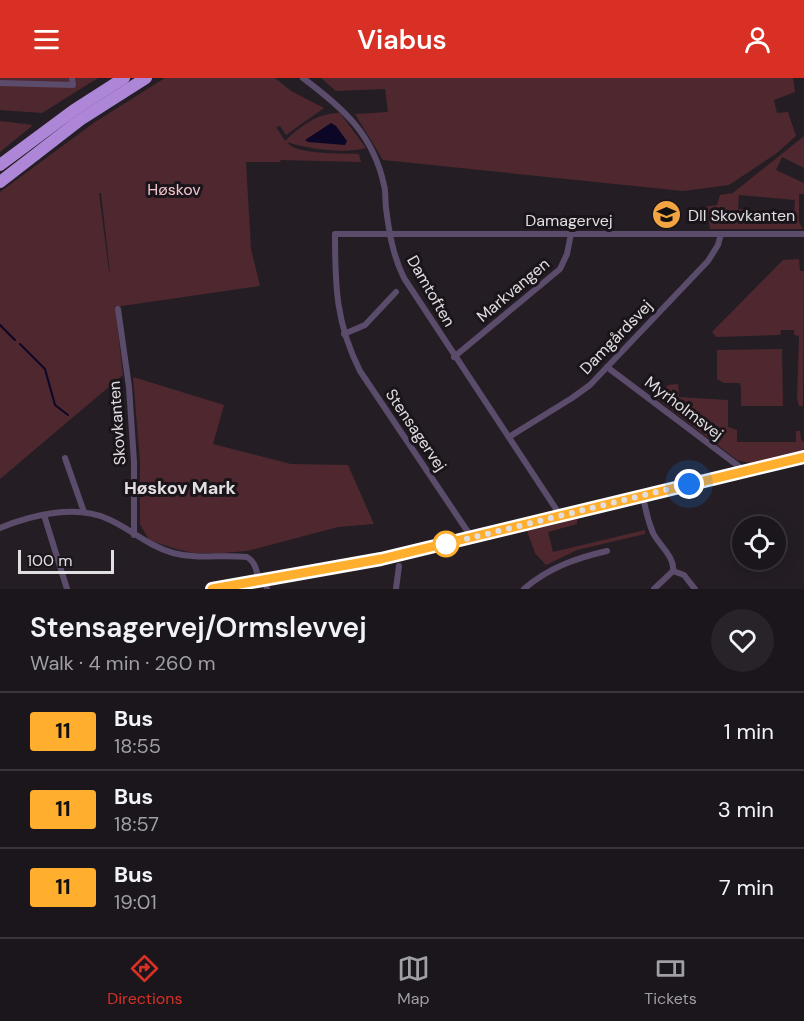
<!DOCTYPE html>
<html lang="en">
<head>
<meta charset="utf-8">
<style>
	:root { --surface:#1b161b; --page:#282328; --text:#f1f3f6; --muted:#a09fa3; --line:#39353a; --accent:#d93025 }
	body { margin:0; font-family:"DM Sans",sans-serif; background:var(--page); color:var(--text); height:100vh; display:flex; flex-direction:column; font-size:22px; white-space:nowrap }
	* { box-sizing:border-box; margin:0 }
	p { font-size:20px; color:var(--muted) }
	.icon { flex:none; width:33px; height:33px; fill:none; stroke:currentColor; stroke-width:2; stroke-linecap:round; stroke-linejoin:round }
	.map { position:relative; height:511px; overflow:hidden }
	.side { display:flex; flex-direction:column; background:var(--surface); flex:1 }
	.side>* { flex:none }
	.badge { padding:0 12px; border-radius:4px; font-size:21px; line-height:39px }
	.fabs { position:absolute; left:732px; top:438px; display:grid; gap:12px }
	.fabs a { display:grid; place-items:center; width:54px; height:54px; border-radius:50%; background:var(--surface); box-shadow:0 3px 15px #0003,0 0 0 2px var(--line); font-size:30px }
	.scale { position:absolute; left:18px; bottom:15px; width:96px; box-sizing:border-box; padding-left:6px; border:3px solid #e1dee1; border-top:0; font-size:16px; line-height:21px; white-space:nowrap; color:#e1dee1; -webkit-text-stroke:4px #1a151a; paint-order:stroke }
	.you { position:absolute; width:30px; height:30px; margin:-15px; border:4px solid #fff; border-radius:50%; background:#1a73e8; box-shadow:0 0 0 9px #1a73e833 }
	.map>.badge { position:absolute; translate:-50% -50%; box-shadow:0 0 0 3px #fff }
	.round { display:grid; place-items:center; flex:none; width:63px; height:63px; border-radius:32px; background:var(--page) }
	.headline { display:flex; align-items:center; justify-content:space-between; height:102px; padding:0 30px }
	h1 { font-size:28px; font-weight:600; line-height:45px }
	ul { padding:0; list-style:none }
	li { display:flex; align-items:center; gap:18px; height:78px; padding:0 30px; border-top:2px solid var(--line) }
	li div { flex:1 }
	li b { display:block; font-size:22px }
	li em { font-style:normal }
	li .badge { min-width:66px; font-weight:700; text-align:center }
	header { display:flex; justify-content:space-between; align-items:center; height:78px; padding:0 30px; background:var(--accent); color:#fff; font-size:27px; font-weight:600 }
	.menu { display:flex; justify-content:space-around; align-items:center; height:84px; border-top:2px solid var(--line); background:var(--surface); font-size:16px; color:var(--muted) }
	.menu a { display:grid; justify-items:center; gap:3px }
	.menu .active { color:var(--accent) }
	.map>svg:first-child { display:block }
</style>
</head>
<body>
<header><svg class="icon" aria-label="menu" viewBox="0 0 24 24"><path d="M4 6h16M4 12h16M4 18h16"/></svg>Viabus<svg class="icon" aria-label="person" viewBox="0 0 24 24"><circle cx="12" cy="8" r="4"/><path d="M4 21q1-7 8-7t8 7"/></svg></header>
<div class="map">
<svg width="804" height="511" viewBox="0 0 804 511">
	<rect width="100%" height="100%" fill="#241e24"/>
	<g fill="#4f272f" fill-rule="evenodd">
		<path d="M0 0H98L42 35 0 32Z"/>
		<path d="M165 0H275L291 13 324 30 286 57 280 48 276 49 285 63C299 49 319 34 340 35L366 70C344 76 308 71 287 64 293 77 344 75 359 76L361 84 281 82 280 84H246L251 171 260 208 115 229 123 297 0 401V114L95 44ZM99 115H101L110 195 109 193Z"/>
		<path d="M321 0H793L795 14 774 22 777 35 788 34 796 58 777 75 729 107 683 113 383 82 355 36 388 34 385 11 336 13Z"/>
		<path d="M0 43 33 47 0 74Z"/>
		<path d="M804 58V90L782 79 776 92 804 105V116H799V144L803 151H710L708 140 702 138 704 129 717 127 720 117 733 115ZM739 117 795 122 794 135 738 131Z"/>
		<path d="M799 181 800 193H804L803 328H799L797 320 799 258 794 257V252H781L780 257 716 259 712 254 783 182Z"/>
		<path d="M782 271 783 328H741V308L739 305H724L717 301V272Z"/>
		<path d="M133 299 224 327 213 366 291 386 348 387 374 446 338 449 247 473 223 475H193L176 471 149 462 140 446V383Z"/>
		<path d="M678 306 679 319 728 322V349L737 352V364H796V353H800L801 362 804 364V373L753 386 737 382 656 320 668 307Z"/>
		<path d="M577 441V446L548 454 553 474 645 452V456L577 472 546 487 535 475 527 453Z"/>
	</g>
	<path fill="#0c0627" d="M331 45 336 48 347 63 345 67 308 64 305 62Z"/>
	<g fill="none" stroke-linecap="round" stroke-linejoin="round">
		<g stroke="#0c0627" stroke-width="2">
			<path d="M0 247 15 262"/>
			<path d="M20 266 45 291 55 327 68 337"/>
		</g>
		<g stroke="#5b4c6c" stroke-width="6">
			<path d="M303 0C343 30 373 56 384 107 386 114 385 122 386 130 389 154 393 178 404 200L560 437"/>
			<path d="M0 5 73 7 72 0"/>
			<path d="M118 231 129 309 134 384V457"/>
			<path d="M344 256 365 247 396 214"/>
			<path d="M454 279 560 191 567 176 571 156"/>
			<path d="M607 289 745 393"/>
			<path d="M509 359 572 320 590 307 708 183 718 167 721 156"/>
			<path d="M65 380 84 434"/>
			<path d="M643 417C645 430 648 443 653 455 659 467 675 479 673 493"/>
			<path d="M44 437 67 511"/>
			<path d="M0 450C31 437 76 426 108 441 131 451 148 468 173 475 198 482 222 476 247 479 256 484 257 495 259 504"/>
			<path d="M472 460 360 293C336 245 335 209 335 156H804"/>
			<path d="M673 493 684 497 695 511"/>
			<path d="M265 503 267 511"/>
			<path d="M396 511 399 488"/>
			<path d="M524 511C548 490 576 480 607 473"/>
			<path d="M654 511 673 493"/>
		</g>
		<path stroke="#5b4c6c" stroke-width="8" d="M212 511 381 481 804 379"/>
		<g stroke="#ae86d8" stroke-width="12">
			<path d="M0 87 74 32 124 0"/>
			<path d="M0 104 80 42 146 0"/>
		</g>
	</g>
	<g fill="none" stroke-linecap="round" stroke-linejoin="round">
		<defs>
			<path id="line" d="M212 511 381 481 804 379"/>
		</defs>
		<use href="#line" stroke="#fff" stroke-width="14"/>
		<use href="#line" stroke="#ffae2d" stroke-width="9"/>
		<path stroke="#e1dee1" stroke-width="6" stroke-dasharray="0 10.8" d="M446 466 689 406"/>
	</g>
	<defs>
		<symbol id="school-disc" viewBox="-11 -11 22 22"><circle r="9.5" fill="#f3a442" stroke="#1a151a"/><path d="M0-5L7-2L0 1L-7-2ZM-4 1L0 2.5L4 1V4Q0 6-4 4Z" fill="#111"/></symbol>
	</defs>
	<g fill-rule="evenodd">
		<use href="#school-disc" x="650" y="120" width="33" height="33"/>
	</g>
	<circle fill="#fff" stroke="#ffae2d" stroke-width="3" cx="446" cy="466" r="12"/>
	<g text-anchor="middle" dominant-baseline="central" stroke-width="6" stroke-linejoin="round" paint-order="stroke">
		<g font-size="16" fill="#f6c5cd" stroke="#1a151a">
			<text x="174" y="111">Høskov</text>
		</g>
		<g font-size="16" fill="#e1dee1" stroke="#1a151a" text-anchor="start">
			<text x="688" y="137">DII Skovkanten</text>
		</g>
		<g font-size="16" fill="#e1dee1" stroke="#1a151a">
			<text x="569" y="142">Damagervej</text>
			<text transform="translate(513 212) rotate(-40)">Markvangen</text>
			<text transform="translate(431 213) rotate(60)">Damtoften</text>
			<text transform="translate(616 259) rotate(-46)">Damgårdsvej</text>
			<text transform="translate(684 330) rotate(37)">Myrholmsvej</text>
			<text transform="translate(117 345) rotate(-94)">Skovkanten</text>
			<text transform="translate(416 352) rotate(56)">Stensagervej</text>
		</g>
		<g font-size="18" font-weight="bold" fill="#e1dee1" stroke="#1a151a">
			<text x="180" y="410">Høskov Mark</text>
		</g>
	</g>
</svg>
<div class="fabs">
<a><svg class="icon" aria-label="locate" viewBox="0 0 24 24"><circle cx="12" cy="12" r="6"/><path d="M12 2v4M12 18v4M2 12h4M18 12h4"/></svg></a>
</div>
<div class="scale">100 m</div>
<div class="you" style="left:689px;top:406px"></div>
</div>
<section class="side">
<div class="headline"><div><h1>Stensagervej/Ormslevvej</h1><p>Walk · 4 min · 260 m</p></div><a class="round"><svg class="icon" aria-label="heart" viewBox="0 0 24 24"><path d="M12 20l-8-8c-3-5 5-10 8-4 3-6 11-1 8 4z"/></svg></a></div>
<ul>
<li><span class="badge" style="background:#ffae2d;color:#111">11</span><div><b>Bus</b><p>18:55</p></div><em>1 min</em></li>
<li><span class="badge" style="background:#ffae2d;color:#111">11</span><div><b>Bus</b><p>18:57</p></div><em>3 min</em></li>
<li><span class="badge" style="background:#ffae2d;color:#111">11</span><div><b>Bus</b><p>19:01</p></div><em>7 min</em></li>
</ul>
</section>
<nav class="menu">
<a class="active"><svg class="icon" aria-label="directions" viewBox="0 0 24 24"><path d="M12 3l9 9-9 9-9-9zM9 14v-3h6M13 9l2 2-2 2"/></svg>Directions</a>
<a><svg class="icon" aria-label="map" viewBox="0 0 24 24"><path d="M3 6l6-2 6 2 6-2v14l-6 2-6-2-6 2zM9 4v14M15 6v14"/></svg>Map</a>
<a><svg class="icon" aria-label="tickets" viewBox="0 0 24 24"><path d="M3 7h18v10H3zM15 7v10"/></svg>Tickets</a>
</nav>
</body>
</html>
